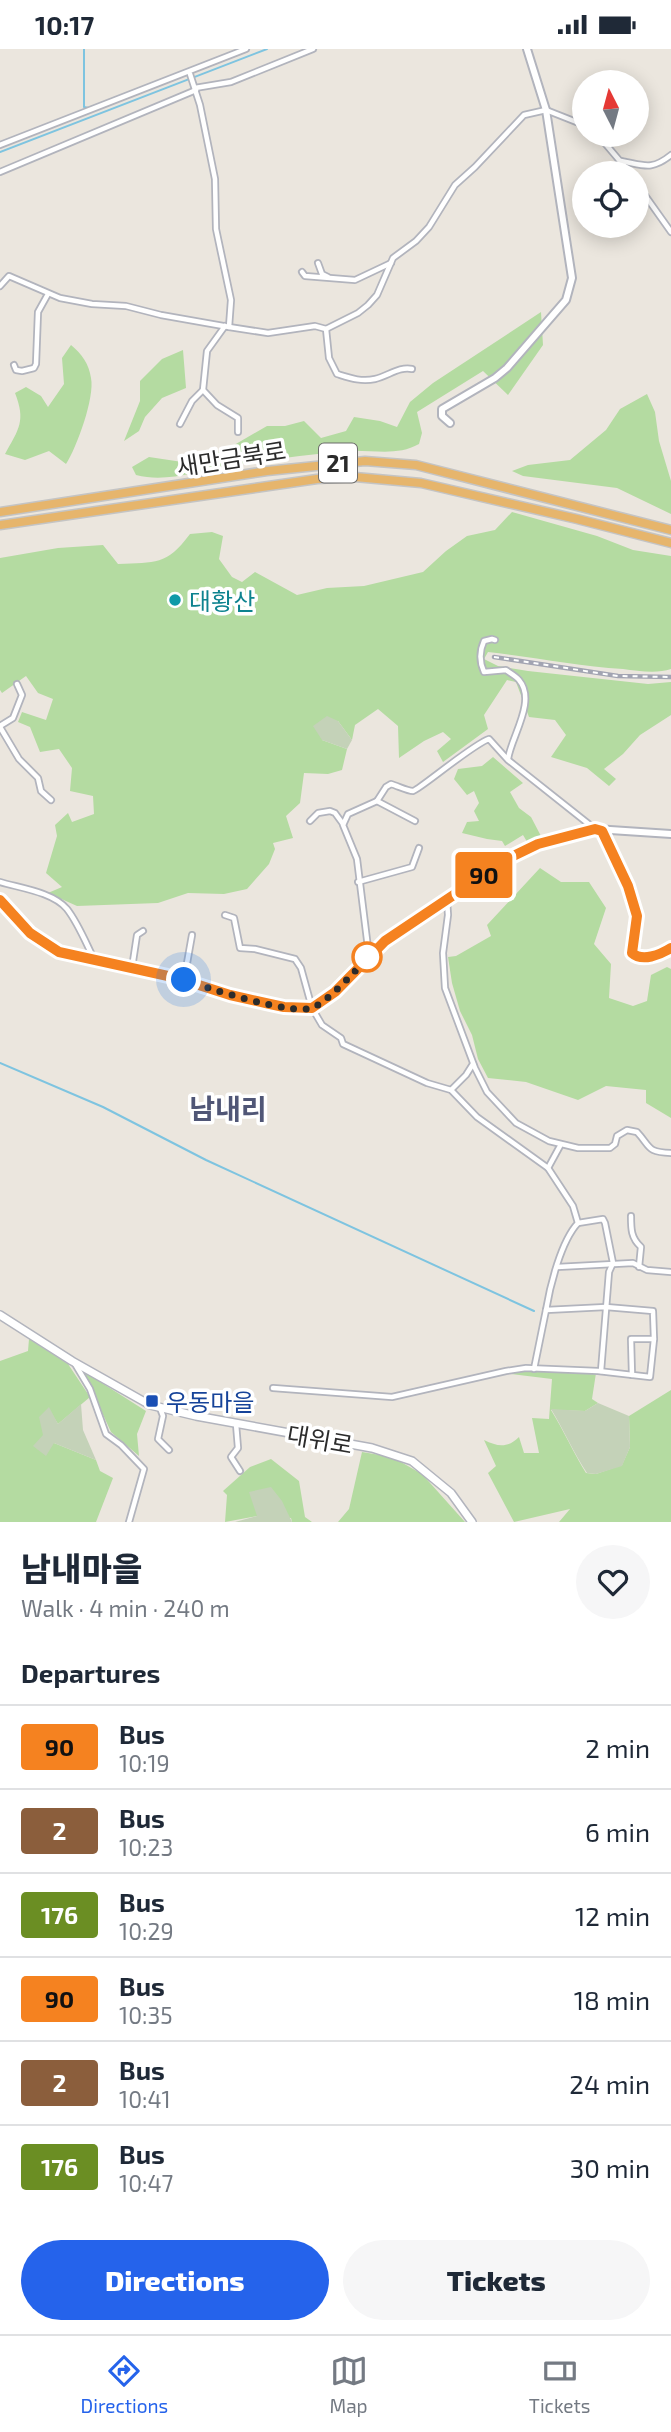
<!DOCTYPE html>
<html lang="en">
<head>
<meta charset="utf-8">
<style>
	:root { --surface:#fff; --page:#f6f6f7; --text:#1f2937; --muted:#747a83; --line:#e0e1e3; --accent:#2563eb }
	body { margin:0; font-family:"Exo 2","Noto Sans KR",sans-serif; background:var(--page); color:var(--text); height:100vh; display:flex; flex-direction:column; font-size:26px; white-space:nowrap }
	* { box-sizing:border-box; margin:0 }
	p { font-size:23px; color:var(--muted) }
	.icon { flex:none; width:38px; height:38px; fill:none; stroke:currentColor; stroke-width:2; stroke-linecap:round; stroke-linejoin:round }
	.map { position:relative; height:1473px; overflow:hidden }
	.details { display:flex; flex-direction:column; background:var(--surface); flex:1 }
	.details>* { flex:none }
	.badge { padding:0 14px; border-radius:5px; font-size:24px; line-height:46px }
	.needle { width:46px; rotate:354deg }
	.buttons { position:absolute; left:572px; top:21px; display:grid; gap:14px }
	.buttons a { display:grid; place-items:center; width:77px; height:77px; border-radius:50%; background:var(--surface); box-shadow:0 4px 18px #0003; font-size:35px }
	.you { position:absolute; width:35px; height:35px; margin:-18px; border:5px solid #fff; border-radius:50%; background:#1a73e8; box-shadow:0 0 0 10px #1a73e833 }
	.map>.badge { position:absolute; translate:-50% -50%; box-shadow:0 0 0 4px #fff }
	h2 { padding:0 21px; font-size:26px; line-height:63px }
	.round { display:grid; place-items:center; flex:none; width:74px; height:74px; border-radius:37px; background:var(--page) }
	.head { display:flex; align-items:center; justify-content:space-between; height:119px; padding:0 21px }
	h1 { font-size:33px; font-weight:800; line-height:52px }
	.action { display:flex; gap:14px; margin-top:auto; padding:14px 21px }
	.action a { flex:1; height:80px; border-radius:42px; background:var(--accent); color:#fff; font-size:28px; font-weight:800; line-height:80px; text-align:center }
	.action a+a { background:var(--page); color:var(--text) }
	ul { padding:0; list-style:none }
	li { display:flex; align-items:center; gap:21px; height:84px; padding:0 21px; border-top:2px solid var(--line) }
	li div { flex:1 }
	li b { display:block; font-size:26px }
	li em { font-style:normal }
	li .badge { min-width:77px; font-weight:700; text-align:center }
	.status { display:flex; justify-content:space-between; align-items:center; height:49px; padding:0 35px; background:var(--surface); direction:ltr }
	.status svg { height:19px; fill:currentColor }
	.menu { display:flex; justify-content:space-around; align-items:center; height:98px; border-top:2px solid var(--line); background:var(--surface); font-size:19px; color:var(--muted) }
	.menu a { display:grid; justify-items:center; gap:4px }
	.menu .selected { color:var(--accent) }
	.map>svg:first-child { display:block }
</style>
</head>
<body>
<div class="status"><b>10:17</b><svg viewBox="0 0 49 12"><path d="M0 12V9h3v3zM5 12V6h3v6zM10 12V3h3v9zM15 12V0h3v12zM26 1h20v11H26zM47 4h2v5h-2z"/></svg></div>
<div class="map">
<svg width="671" height="1473" viewBox="0 0 671 1473">
	<rect width="100%" height="100%" fill="#ebe6de"/>
	<g fill="#b4dba1">
		<path d="M541 263 543 296 508 346 483 322 417 363 422 384 419 395C396 408 371 400 345 402 306 406 266 411 227 417 196 422 167 434 136 426L132 418 149 408 189 414 229 399 267 377H285L304 372 321 389 346 382 354 368 380 372 397 378 410 353 433 334Z"/>
		<path d="M71 296C82 305 89 315 91 329 95 348 77 398 66 415L49 402 25 411 5 405C19 380 26 372 15 344L26 338 41 347 48 358 64 335 62 309Z"/>
		<path d="M183 301 186 339 162 349 145 368 139 382 124 392 140 352V332L162 310Z"/>
		<path d="M647 345 655 363 659 392 671 432V465L617 439 523 427 512 422 528 416 570 411 606 381 620 360Z"/>
		<path d="M512 463 597 487 633 501 671 507V620C657 625 638 622 623 620 578 617 533 608 488 603L484 610 498 617 528 622 648 635 671 633V666L640 686 623 705 604 720 616 730 609 737 587 719 551 708 566 686 555 671 529 668 516 633 507 631 484 666 488 680 443 713 437 702 451 690 443 683 424 692 399 709 398 677 378 660 355 676 352 691 338 672 322 691 347 700 342 721 328 725 304 724 300 754 286 767 293 789 273 794 275 800 269 815 247 840 224 845 188 844 158 854 77 857 48 844 62 838 46 824 57 787 55 776 68 764 72 773 94 765 93 747 70 742 72 719 59 700 40 703 30 678 18 673 22 663 46 671 53 650 38 644 26 627 2 644 0 641V509L58 499 103 496 118 515C156 513 166 517 190 485L212 483 223 487 219 510 232 528 242 533 255 523 297 546 327 539 364 537 423 523 446 502 467 487 495 481Z"/>
		<path d="M493 708 523 734 510 743 519 759 531 768 542 789 529 796 523 786 505 797 502 792 487 790 462 784 467 773 479 772 474 762 479 754 474 742 467 746 454 730 458 720 482 717Z"/>
		<path d="M540 819 561 833H589L606 859 594 895 611 915 609 949 633 957 647 952 651 926 667 918 671 920V1069L646 1054V1041L606 1037 578 1051 526 1033 488 1029 478 1010 472 986 460 962 452 934 448 908 456 907 491 887 487 876Z"/>
		<path d="M29 1290 68 1315 90 1348 58 1375 48 1359 54 1394 96 1411 100 1422 113 1429 96 1473H0V1312L28 1302Z"/>
		<path d="M526 1321 596 1324 592 1350 598 1354 585 1362 551 1361C564 1382 573 1403 586 1424L596 1425 622 1416 630 1398 629 1367 671 1341V1473H559L570 1460 514 1473 488 1424 496 1417 484 1391C498 1398 508 1399 519 1388L524 1404H539L532 1369 549 1370 552 1330 511 1325Z"/>
		<path d="M83 1322 146 1362 137 1385 139 1407 111 1383Z"/>
		<path d="M362 1403 392 1408 422 1425 465 1473H338L349 1460Z"/>
		<path d="M271 1410 299 1432 305 1468 312 1473H292L291 1469 257 1467 225 1473 227 1446 223 1442 250 1418Z"/>
	</g>
	<g fill="#c4d2b8">
		<path d="M327 667 338 672 352 691 347 700 322 691 313 677Z"/>
		<path d="M598 1354 629 1367 630 1398 622 1417 596 1425 587 1424C573 1403 564 1381 551 1360L585 1362Z"/>
		<path d="M81 1355 83 1381 96 1411 54 1394 46 1407 33 1397 43 1386 39 1368 49 1358 58 1375Z"/>
		<path d="M271 1438 282 1452 292 1473H235L257 1467 249 1443Z"/>
	</g>
	<g fill="none" stroke-linecap="round" stroke-linejoin="round">
		<g stroke="#7ec4e0" stroke-width="2">
			<path d="M84 0V58L89 59 151 35"/>
			<path d="M0 103 267 0"/>
			<path d="M0 1014 103 1058 206 1111 534 1262"/>
		</g>
		<defs>
			<g id="minor">
				<path d="M190 25 200 56 215 130 216 180 231 251 229 278"/>
				<path d="M195 39 231 33 313 0"/>
				<path d="M598 86 630 124"/>
				<path d="M0 96 246 0"/>
				<path d="M621 112C644 116 651 122 671 106"/>
				<path d="M0 123 196 41"/>
				<path d="M637 135 671 183"/>
				<path d="M318 214 322 225 328 228"/>
				<path d="M302 223 305 227 355 231 391 214"/>
				<path d="M0 237 9 227 60 249 92 255 126 257 161 266 229 278 268 284 315 277 326 280 358 264 368 256 377 246 393 209 416 192 429 178 455 136 475 118 524 66 546 61 584 76"/>
				<path d="M225 277 207 302 203 341 217 356 238 369V383"/>
				<path d="M326 280 329 309 337 325C350 329 361 333 375 330 388 327 400 317 412 320"/>
				<path d="M14 316 16 321 22 322 34 319 36 315 38 263 48 245"/>
				<path d="M180 375 192 352 203 341"/>
				<path d="M495 591 492 590 484 592C479 603 479 612 484 623L506 621C510 624 516 627 519 631 537 652 511 688 508 710"/>
				<path d="M0 677 13 669 22 646 17 635"/>
				<path d="M0 678 19 710 38 729 41 742 51 751"/>
				<path d="M377 752 415 772"/>
				<path d="M310 772 318 764 330 762 335 764 343 775"/>
				<path d="M602 782 628 837 637 867 632 904C642 913 660 905 671 899"/>
				<path d="M0 833C20 839 53 843 67 860 78 874 86 894 94 910"/>
				<path d="M358 833 412 818 419 799"/>
				<path d="M447 851 448 866 443 904 445 939 475 1019 487 1043 516 1074 549 1092 578 1099H610L615 1095 617 1087 627 1081 637 1083C651 1098 646 1103 671 1104"/>
				<path d="M225 866 234 869 240 899 255 900 295 910 301 919 312 959 322 976 341 989 343 995 427 1034 451 1041 477 1068 548 1119 573 1157 578 1174C561 1192 550 1237 546 1261L606 1258 653 1262 654 1290 650 1328 598 1322 526 1319 506 1322 392 1348 273 1339"/>
				<path d="M369 907 357 810 343 776 348 765 377 752 386 738 391 735C398 737 407 742 413 742 419 741 473 695 489 690L508 711 595 780"/>
				<path d="M132 919 137 886 143 882"/>
				<path d="M184 931 192 886"/>
				<path d="M451 1041 466 1026 473 1015"/>
				<path d="M548 1119 560 1097"/>
				<path d="M631 1167C631 1180 631 1189 641 1198L639 1218"/>
				<path d="M578 1174 603 1170 605 1174 613 1214 609 1223 601 1322"/>
				<path d="M557 1218 633 1214 647 1221 671 1223"/>
				<path d="M75 1315 90 1340 106 1385 121 1396 144 1420 129 1473"/>
				<path d="M534 1320 546 1261"/>
				<path d="M632 1326 631 1290H654"/>
				<path d="M160 1359 163 1367 158 1390 169 1401"/>
				<path d="M236 1375 238 1399 231 1408 240 1422"/>
			</g>
			<g id="tertiary">
				<path d="M450 374 442 367V360L495 329 507 319 566 251 572 229 546 61 527 0"/>
				<path d="M0 851 30 884 59 903 177 929 245 950 284 958 312 959 335 943 385 892 509 809 538 795 595 780 671 785"/>
			</g>
			<path id="secondary" d="M0 1266 72 1312 150 1356 196 1367 372 1399 412 1412 451 1444 472 1473"/>
			<g id="trunk">
				<path d="M0 463 267 422 365 412 416 416 671 481"/>
				<path d="M0 476 317 430 355 428 421 434 577 470 671 494"/>
			</g>
		</defs>
		<use href="#minor" stroke="#b2b4bd" stroke-width="8"/>
		<use href="#tertiary" stroke="#b2b4bd" stroke-width="10"/>
		<use href="#secondary" stroke="#b2b4bd" stroke-width="10"/>
		<use href="#trunk" stroke="#c4c4c4" stroke-width="11"/>
		<use href="#minor" stroke="#fff" stroke-width="4.5"/>
		<use href="#tertiary" stroke="#fff" stroke-width="6"/>
		<use href="#secondary" stroke="#fff" stroke-width="7"/>
		<use href="#trunk" stroke="#e6b56c" stroke-width="8"/>
		<defs>
			<path id="rail" d="M494 608 618 627 671 628"/>
		</defs>
		<use href="#rail" stroke="#a2a4b2" stroke-width="4.5"/>
		<use href="#rail" stroke="#fff" stroke-width="2" stroke-dasharray="5" stroke-linecap="butt"/>
	</g>
	<g fill="none" stroke-linecap="round" stroke-linejoin="round">
		<defs>
			<path id="line" d="M0 851 30 884 59 903 177 929 230 946 270 955 284 958 312 959 335 943 385 892 509 809 538 795 595 780 602 782 628 837 637 867 632 904C642 913 660 906 671 899"/>
		</defs>
		<use href="#line" stroke="#fff" stroke-width="16"/>
		<use href="#line" stroke="#f58220" stroke-width="10"/>
		<path stroke="#2b2b2b" stroke-width="7" stroke-dasharray="0 12.6" d="M184 931C209 939 288 966 312 959 328 953 357 920 369 907L367 908"/>
	</g>
	<circle fill="#0f9aa8" stroke="#fff" stroke-width="2.5" cx="175" cy="551" r="7"/>
	<circle fill="#fff" stroke="#f58220" stroke-width="3.5" cx="367" cy="908" r="14"/>
	<rect fill="#1a4fb4" stroke="#fff" stroke-width="2.5" x="145" y="1345" width="14" height="14" rx="3.5"/>
	<g text-anchor="middle" dominant-baseline="central" stroke-width="7" stroke-linejoin="round" paint-order="stroke">
		<rect fill="#fff" stroke="#6b6b6b" stroke-width="2" x="319" y="394.5" width="38" height="39" rx="5"/>
		<g font-size="23" font-weight="bold" fill="#2b2b2b">
			<text x="338" y="414">21</text>
		</g>
		<g font-size="24" fill="#2b2b2b" stroke="#fff">
			<text transform="translate(231 409) rotate(-9)">새만금북로</text>
			<text transform="translate(320 1390) rotate(10)">대위로</text>
		</g>
		<g font-size="24" fill="#0d838f" stroke="#fff" text-anchor="start">
			<text x="189" y="551">대황산</text>
		</g>
		<g font-size="24" fill="#164399" stroke="#fff" text-anchor="start">
			<text x="166" y="1352">우동마을</text>
		</g>
		<g font-size="28" font-weight="bold" fill="#505676" stroke="#fff">
			<text x="228" y="1059">남내리</text>
		</g>
	</g>
</svg>
<div class="buttons">
<a><svg class="needle" viewBox="-14 -14 28 28"><path d="M0-13l5 13h-10z" fill="#e53935"/><path d="M0 13l5-13h-10z" fill="#747a83"/></svg></a>
<a><svg class="icon" aria-label="locate" viewBox="0 0 24 24"><circle cx="12" cy="12" r="6"/><path d="M12 2v4M12 18v4M2 12h4M18 12h4"/></svg></a>
</div>
<div class="you" style="left:184px;top:931px"></div>
<b class="badge" style="left:484px;top:826px;background:#f58220;color:#111">90</b>
</div>
<section class="details">
<div class="head"><div><h1>남내마을</h1><p>Walk · 4 min · 240 m</p></div><a class="round"><svg class="icon" aria-label="heart" viewBox="0 0 24 24"><path d="M12 20l-8-8c-3-5 5-10 8-4 3-6 11-1 8 4z"/></svg></a></div>
<h2>Departures</h2>
<ul>
<li><span class="badge" style="background:#f58220;color:#111">90</span><div><b>Bus</b><p>10:19</p></div><em>2 min</em></li>
<li><span class="badge" style="background:#8b5e3c;color:#fff">2</span><div><b>Bus</b><p>10:23</p></div><em>6 min</em></li>
<li><span class="badge" style="background:#6b8e23;color:#fff">176</span><div><b>Bus</b><p>10:29</p></div><em>12 min</em></li>
<li><span class="badge" style="background:#f58220;color:#111">90</span><div><b>Bus</b><p>10:35</p></div><em>18 min</em></li>
<li><span class="badge" style="background:#8b5e3c;color:#fff">2</span><div><b>Bus</b><p>10:41</p></div><em>24 min</em></li>
<li><span class="badge" style="background:#6b8e23;color:#fff">176</span><div><b>Bus</b><p>10:47</p></div><em>30 min</em></li>
</ul>
<div class="action"><a>Directions</a><a>Tickets</a></div>
</section>
<nav class="menu">
<a class="selected"><svg class="icon" aria-label="directions" viewBox="0 0 24 24"><path d="M12 3l9 9-9 9-9-9zM9 14v-3h6M13 9l2 2-2 2"/></svg>Directions</a>
<a><svg class="icon" aria-label="map" viewBox="0 0 24 24"><path d="M3 6l6-2 6 2 6-2v14l-6 2-6-2-6 2zM9 4v14M15 6v14"/></svg>Map</a>
<a><svg class="icon" aria-label="tickets" viewBox="0 0 24 24"><path d="M3 7h18v10H3zM15 7v10"/></svg>Tickets</a>
</nav>
</body>
</html>
